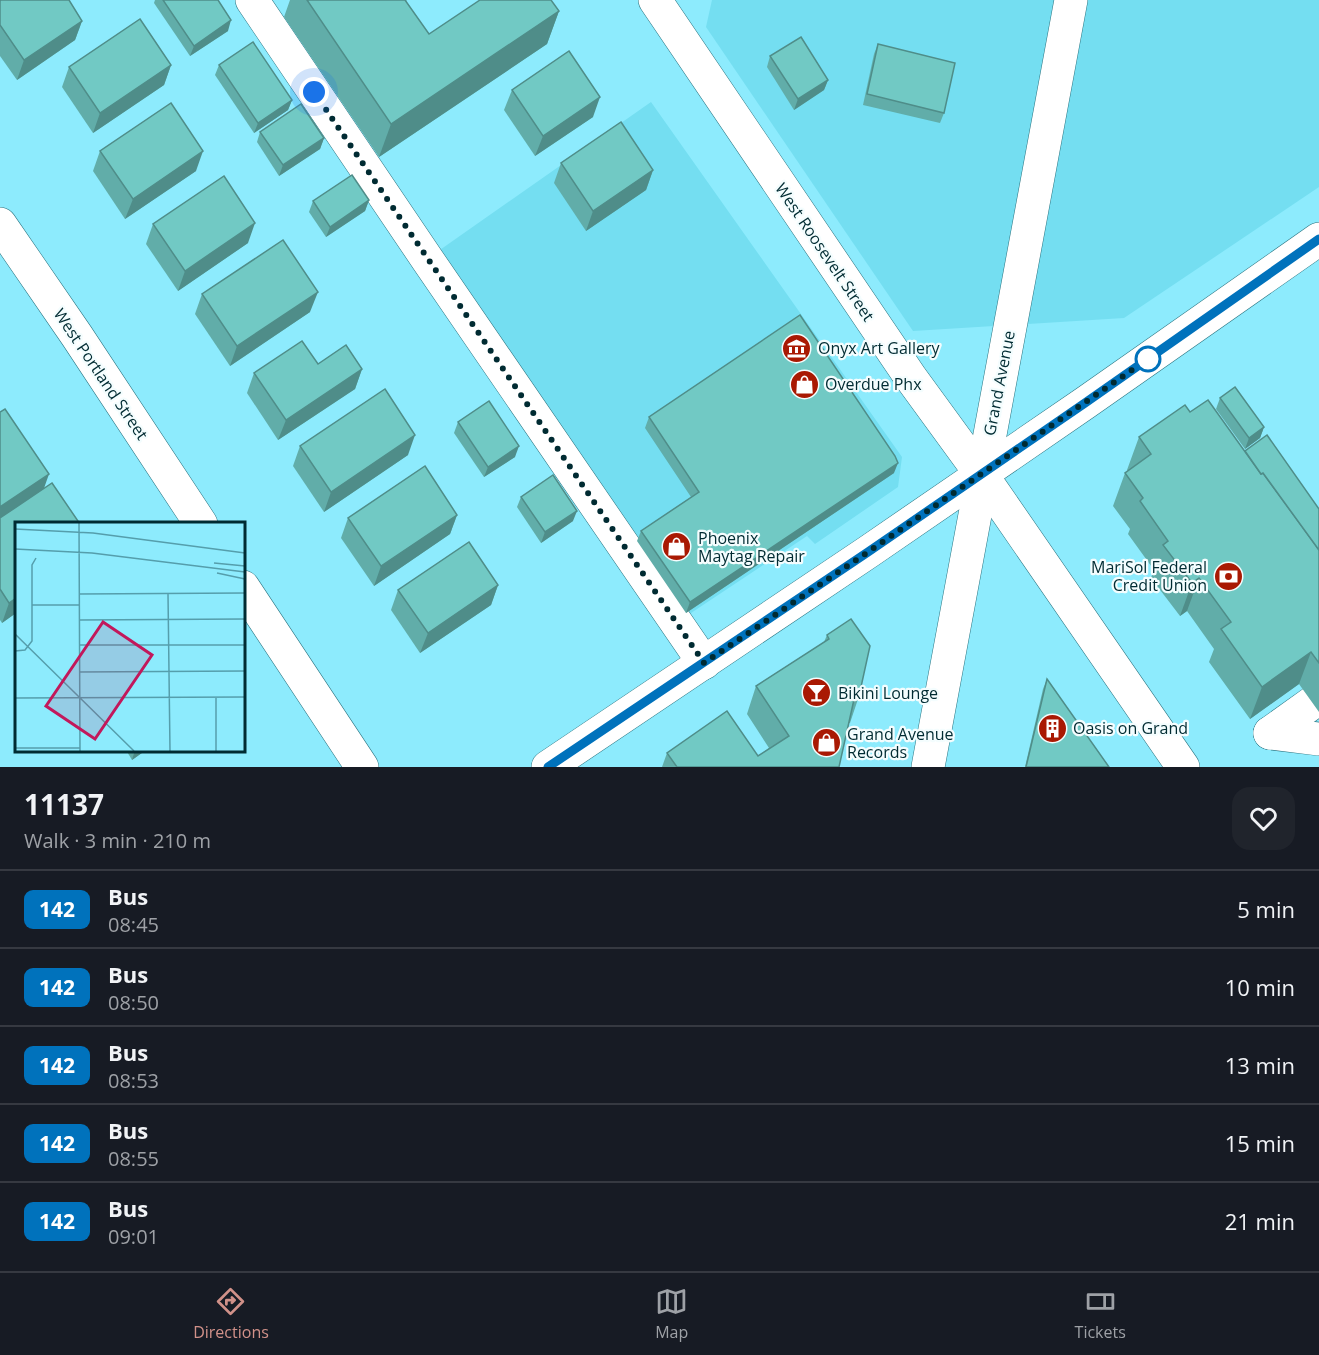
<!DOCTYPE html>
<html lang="en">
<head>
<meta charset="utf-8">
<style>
	:root { --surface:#171b24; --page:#20242c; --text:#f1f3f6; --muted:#9ea1a6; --line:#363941; --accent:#d19189 }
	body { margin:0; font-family:"Open Sans",sans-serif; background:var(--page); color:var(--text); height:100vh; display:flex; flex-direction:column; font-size:22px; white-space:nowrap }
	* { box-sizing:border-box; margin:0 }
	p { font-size:20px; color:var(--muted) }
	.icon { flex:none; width:33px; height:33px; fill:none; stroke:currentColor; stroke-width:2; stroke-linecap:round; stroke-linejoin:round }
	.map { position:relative; height:767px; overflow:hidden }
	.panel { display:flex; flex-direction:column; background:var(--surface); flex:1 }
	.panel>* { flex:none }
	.badge { padding:0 12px; border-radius:9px; font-size:21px; line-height:39px }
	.you { position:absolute; width:30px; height:30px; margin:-15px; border:4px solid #fff; border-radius:50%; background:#1a73e8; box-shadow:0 0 0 9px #1a73e833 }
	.map>.badge { position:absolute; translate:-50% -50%; box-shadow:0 0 0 3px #fff }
	.round { display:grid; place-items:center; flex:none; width:63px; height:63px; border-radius:18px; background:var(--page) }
	.headline { display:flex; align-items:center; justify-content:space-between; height:102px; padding:0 24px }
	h1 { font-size:28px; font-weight:700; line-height:45px }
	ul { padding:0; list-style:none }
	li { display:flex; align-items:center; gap:18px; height:78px; padding:0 24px; border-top:2px solid var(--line) }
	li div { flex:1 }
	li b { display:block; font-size:22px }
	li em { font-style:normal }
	li .badge { min-width:66px; font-weight:700; text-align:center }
	.tabs { display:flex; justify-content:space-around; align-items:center; height:84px; border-top:2px solid var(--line); background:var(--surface); font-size:16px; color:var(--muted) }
	.tabs a { display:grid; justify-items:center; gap:3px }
	.tabs .selected { color:var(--accent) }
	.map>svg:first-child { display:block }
</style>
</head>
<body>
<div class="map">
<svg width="1319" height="767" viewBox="0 0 1319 767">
	<rect width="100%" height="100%" fill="#8debfd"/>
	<g fill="#74def1">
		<path d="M712 0H1319V187L1124 318 913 331 706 27Z"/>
		<path d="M651 102 902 457 898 487 815 544 807 536 676 623 427 259Z"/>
	</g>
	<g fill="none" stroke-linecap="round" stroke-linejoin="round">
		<defs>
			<g id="minor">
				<path d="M252 0 427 259 704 663"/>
				<path d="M655 0 911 378 981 474 1183 767"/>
				<path d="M0 224 77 336 201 524"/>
				<path d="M243 587 362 767"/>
				<path d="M1270 733 1312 703"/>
				<path d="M1270 733 1319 739"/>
				<path d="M548 767 868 552 1085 403 1319 239"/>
			</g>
			<path id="major" d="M928 767 1071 0"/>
		</defs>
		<use href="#minor" stroke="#2a7481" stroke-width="34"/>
		<use href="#major" stroke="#2a7481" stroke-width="34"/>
		<use href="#minor" stroke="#fff" stroke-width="33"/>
		<use href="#major" stroke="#fff" stroke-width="33"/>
	</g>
	<g fill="#61ada9">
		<path d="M155 0H218L228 31 190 56 154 3Z"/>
		<path d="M290 0H407L406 1 429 34 559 11 547 44 379 157 284 17Z"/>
		<path d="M0 1 82 21 75 40 17 80 0 56Z"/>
		<path d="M878 44 944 113 940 123 863 105 874 54Z"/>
		<path d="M770 56 828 80 824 90 794 110 767 67Z"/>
		<path d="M171 65 164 85 93 133 62 87 69 67Z"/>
		<path d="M219 65 292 100 288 110 254 133 215 75Z"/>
		<path d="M512 90 593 117 535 156 504 110Z"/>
		<path d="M260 132 324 138 320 149 279 176 257 142Z"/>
		<path d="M100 151 196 171 125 219 93 171Z"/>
		<path d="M561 163 653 170 646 190 586 231 554 183Z"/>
		<path d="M369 200 365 211 326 237 309 212 313 201Z"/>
		<path d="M153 224 248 243 178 291 146 244Z"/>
		<path d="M202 294 310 312 230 366 195 314Z"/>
		<path d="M318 364 362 369 355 389 278 440 247 393 254 373Z"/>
		<path d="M1220 398 1264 427 1260 438 1245 449 1216 409Z"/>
		<path d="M0 412 44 488 16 613 2 623 0 620Z"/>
		<path d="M1190 412 1245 451 1319 509V712L1299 684 1250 719 1209 662 1214 649 1187 611 1180 616 1151 578 1154 570 1128 534 1130 529 1113 506 1125 473 1128 471 1127 470 1139 437Z"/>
		<path d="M649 417 894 473 686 613 637 541 641 531 691 497 645 428Z"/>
		<path d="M458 422 515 457 484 477 454 433Z"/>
		<path d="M300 446 408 455 324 512 293 466Z"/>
		<path d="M521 497 573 521 541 543 517 507Z"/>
		<path d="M457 515 450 534 374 586 341 538 348 518Z"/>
		<path d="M498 585 491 605 420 653 391 610 398 590Z"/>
		<path d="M827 635 859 696 850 723H849L839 767H662L667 753 758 756 769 748 747 714 756 686 824 642Z"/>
		<path d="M1047 679 1109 767H1025L1043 689Z"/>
		<path d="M126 750H146L132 760Z"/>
	</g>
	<g fill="#4f8d89">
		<path d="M559 11 547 44 379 157 391 124Z"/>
		<path d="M231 20 228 31 190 56 194 46Z"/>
		<path d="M82 21 75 40 17 80 24 60Z"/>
		<path d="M171 65 164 85 93 133 100 113Z"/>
		<path d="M828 80 824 90 794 110 798 99Z"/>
		<path d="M600 97 593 117 535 156 543 136Z"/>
		<path d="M292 100 288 110 254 133 258 123Z"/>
		<path d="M324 138 320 149 279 176 283 165Z"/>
		<path d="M203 151 196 171 125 219 133 199Z"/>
		<path d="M653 170 646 190 586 231 593 211Z"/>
		<path d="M369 200 365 211 326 237 330 227Z"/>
		<path d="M255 223 248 243 178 291 185 271Z"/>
		<path d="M318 292 310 312 230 366 237 346Z"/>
		<path d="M362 369 355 389 278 440 286 420Z"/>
		<path d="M1264 427 1260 438 1245 449 1249 438Z"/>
		<path d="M415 435 408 455 324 512 331 492Z"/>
		<path d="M519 446 515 457 484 477 488 467Z"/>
		<path d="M898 463 894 473 686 613 690 602Z"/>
		<path d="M49 474 42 494 0 522V507Z"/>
		<path d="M577 511 573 521 541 543 545 532Z"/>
		<path d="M457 515 450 534 374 586 381 566Z"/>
		<path d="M1199 578 1187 611 1180 616 1192 583Z"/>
		<path d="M498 585 491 605 420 653 428 633Z"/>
		<path d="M16 598V613L2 623 9 603Z"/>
		<path d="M1311 652 1299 684 1250 719 1262 687Z"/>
		<path d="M135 750H146L132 760Z"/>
	</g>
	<g fill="#71c9c4" stroke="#4f8d89" stroke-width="1.5">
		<path d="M1 0H69L82 21 24 60 0 25V1Z"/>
		<path d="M163 0H218L231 20 194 46Z"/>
		<path d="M307 0H405L429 34 480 0H551L559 11 391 124Z"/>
		<path d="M140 19 171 65 100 113 69 67Z"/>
		<path d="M801 37 828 80 798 99 770 56Z"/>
		<path d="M253 42 292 100 258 123 219 65Z"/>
		<path d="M878 44 955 63 944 113 867 94Z"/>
		<path d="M569 51 600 97 543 136 512 90Z"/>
		<path d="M171 103 203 151 133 199 100 151Z"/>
		<path d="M301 104 324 138 283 165 260 132Z"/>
		<path d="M621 122 653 170 593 211 561 163Z"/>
		<path d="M352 175 369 200 330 227 313 201Z"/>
		<path d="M224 176 255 223 185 271 153 224Z"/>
		<path d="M283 240 318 292 237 346 202 294Z"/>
		<path d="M800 315 895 456 898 463 690 602 641 531 699 492 649 417Z"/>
		<path d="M302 341 318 364 346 345 362 369 286 420 254 373Z"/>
		<path d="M1235 387 1264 427 1249 438 1220 398Z"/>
		<path d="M385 389 415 435 331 492 300 446Z"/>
		<path d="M1208 400 1261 474 1263 473 1319 550V663L1311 652 1262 687 1221 629 1231 622 1199 578 1192 583 1163 545 1168 541 1140 501 1143 498 1125 473 1151 454 1139 437 1185 405 1190 412Z"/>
		<path d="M489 401 519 446 488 467 458 422Z"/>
		<path d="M5 409 49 474 0 507V412Z"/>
		<path d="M1267 435 1319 509V550L1263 473 1261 474 1245 451Z"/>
		<path d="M425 466 457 515 381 566 348 518Z"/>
		<path d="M553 475 577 511 545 532 521 497Z"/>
		<path d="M52 483 80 524H16V598L9 603 0 589V518Z"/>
		<path d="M469 542 498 585 428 633 398 590Z"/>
		<path d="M851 619 870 646 859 696 855 695 839 767H677L667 753 727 711 758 756 789 736 756 686 829 639 827 635Z"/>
		<path d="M1047 679 1109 767H1026Z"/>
	</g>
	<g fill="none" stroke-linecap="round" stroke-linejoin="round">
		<defs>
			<path id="line" d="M548 767 868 552 1085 403 1319 239"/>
		</defs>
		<use href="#line" stroke="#fff" stroke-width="14"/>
		<use href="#line" stroke="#0072bc" stroke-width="9"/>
		<path stroke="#002b32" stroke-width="6" stroke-dasharray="0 10.8" d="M314 92 704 663 868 552 1148 359"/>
	</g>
	<defs>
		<symbol id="museum-disc" viewBox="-11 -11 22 22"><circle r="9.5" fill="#a91903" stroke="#f4fdfe"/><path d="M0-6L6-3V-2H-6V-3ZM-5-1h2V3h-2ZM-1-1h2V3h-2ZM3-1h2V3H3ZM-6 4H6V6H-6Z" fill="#fff"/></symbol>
		<symbol id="shop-disc" viewBox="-11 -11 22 22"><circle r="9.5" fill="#a91903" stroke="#f4fdfe"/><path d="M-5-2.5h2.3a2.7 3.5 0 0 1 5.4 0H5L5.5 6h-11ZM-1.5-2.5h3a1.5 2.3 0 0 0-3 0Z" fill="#fff"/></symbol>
		<symbol id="bank-disc" viewBox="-11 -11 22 22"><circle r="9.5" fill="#a91903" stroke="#f4fdfe"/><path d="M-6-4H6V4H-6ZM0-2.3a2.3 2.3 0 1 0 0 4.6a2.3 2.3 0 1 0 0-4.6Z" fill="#fff"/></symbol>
		<symbol id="bar-disc" viewBox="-11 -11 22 22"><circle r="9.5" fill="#a91903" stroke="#f4fdfe"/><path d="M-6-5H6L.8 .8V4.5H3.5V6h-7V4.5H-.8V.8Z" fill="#fff"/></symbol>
		<symbol id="building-disc" viewBox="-11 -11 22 22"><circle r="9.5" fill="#a91903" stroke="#f4fdfe"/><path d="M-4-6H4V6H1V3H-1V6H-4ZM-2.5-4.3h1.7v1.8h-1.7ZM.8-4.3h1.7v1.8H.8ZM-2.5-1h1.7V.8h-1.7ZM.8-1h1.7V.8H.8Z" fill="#fff"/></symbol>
	</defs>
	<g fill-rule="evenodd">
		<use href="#museum-disc" x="780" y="332" width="33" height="33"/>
		<use href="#shop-disc" x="788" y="368" width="33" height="33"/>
		<use href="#shop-disc" x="660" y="530" width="33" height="33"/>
		<use href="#bank-disc" x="1212" y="560" width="33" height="33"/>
		<use href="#bar-disc" x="800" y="676" width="33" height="33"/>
		<use href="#building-disc" x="1036" y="712" width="33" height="33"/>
		<use href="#shop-disc" x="810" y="726" width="33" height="33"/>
	</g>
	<circle fill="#fff" stroke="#0072bc" stroke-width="3" cx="1148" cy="359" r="12"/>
	<g text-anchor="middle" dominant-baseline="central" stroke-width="4.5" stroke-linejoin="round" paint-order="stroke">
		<g font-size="16" fill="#002b32" stroke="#f4fdfe">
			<text transform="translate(825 252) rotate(56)">West Roosevelt Street</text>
			<text transform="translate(101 374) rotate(56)">West Portland Street</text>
			<text transform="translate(999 383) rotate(-79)">Grand Avenue</text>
		</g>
		<g font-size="16" fill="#002b32" stroke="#f4fdfe" text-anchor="start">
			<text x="818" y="348">Onyx Art Gallery</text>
			<text x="825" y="384">Overdue Phx</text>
			<text x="698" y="538">Phoenix<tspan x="698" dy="18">Maytag Repair</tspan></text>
			<text x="1207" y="567" text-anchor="end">MariSol Federal<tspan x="1207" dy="18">Credit Union</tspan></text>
			<text x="838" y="693">Bikini Lounge</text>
			<text x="1073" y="728">Oasis on Grand</text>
			<text x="847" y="734">Grand Avenue<tspan x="847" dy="18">Records</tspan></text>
		</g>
	</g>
	<g transform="translate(15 522)">
		<rect width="230" height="230" fill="#8debfd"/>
		<path fill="none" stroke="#559eac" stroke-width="1.5" d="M64 0 65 229M0 7 78 11 230 31M0 27 77 31 230 50M199 41 230 44M202 51 230 57M64 72 230 71M153 72 155 229M17 83H64M64 98 230 97M0 112 119 229M64 123H230M0 129 10 128 17 119V43L21 36M64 150 230 149M201 175V229M0 176 230 175M0 226H65"/>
		<path fill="#c2185b" fill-opacity="0.15" stroke="#c2185b" stroke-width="3" d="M88 100 137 133 80 217 31 184Z"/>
		<rect width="230" height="230" fill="none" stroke="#002b32" stroke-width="3"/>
	</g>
</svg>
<div class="you" style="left:314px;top:92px"></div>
</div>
<section class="panel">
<div class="headline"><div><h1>11137</h1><p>Walk · 3 min · 210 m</p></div><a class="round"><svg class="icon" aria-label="heart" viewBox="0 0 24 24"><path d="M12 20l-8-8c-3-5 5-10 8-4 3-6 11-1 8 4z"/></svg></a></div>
<ul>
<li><span class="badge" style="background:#0072bc;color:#fff">142</span><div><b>Bus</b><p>08:45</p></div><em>5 min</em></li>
<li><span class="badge" style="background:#0072bc;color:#fff">142</span><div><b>Bus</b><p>08:50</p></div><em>10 min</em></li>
<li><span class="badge" style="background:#0072bc;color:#fff">142</span><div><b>Bus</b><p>08:53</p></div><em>13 min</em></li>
<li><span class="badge" style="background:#0072bc;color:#fff">142</span><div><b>Bus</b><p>08:55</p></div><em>15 min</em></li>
<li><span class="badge" style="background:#0072bc;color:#fff">142</span><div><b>Bus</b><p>09:01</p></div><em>21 min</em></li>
</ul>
</section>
<nav class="tabs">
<a class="selected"><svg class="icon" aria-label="directions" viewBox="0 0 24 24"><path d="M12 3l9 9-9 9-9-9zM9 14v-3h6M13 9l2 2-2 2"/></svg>Directions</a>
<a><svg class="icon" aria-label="map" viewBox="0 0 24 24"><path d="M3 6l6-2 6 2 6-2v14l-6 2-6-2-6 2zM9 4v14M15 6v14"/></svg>Map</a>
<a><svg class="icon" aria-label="tickets" viewBox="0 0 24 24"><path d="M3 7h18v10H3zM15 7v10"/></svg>Tickets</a>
</nav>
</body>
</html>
